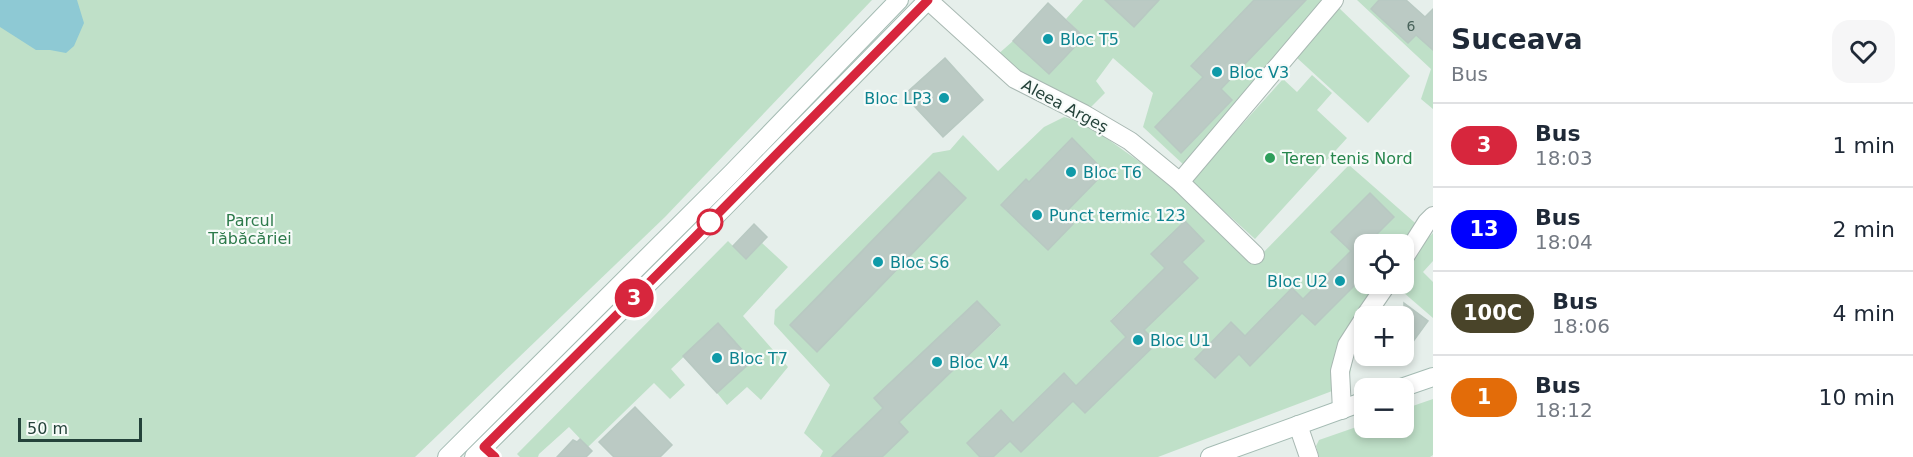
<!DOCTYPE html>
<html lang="en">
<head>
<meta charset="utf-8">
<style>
	:root { --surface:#fff; --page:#f6f6f7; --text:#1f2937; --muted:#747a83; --line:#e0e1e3 }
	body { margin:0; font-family:"DejaVu Sans",sans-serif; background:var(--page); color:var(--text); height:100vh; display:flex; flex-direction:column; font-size:22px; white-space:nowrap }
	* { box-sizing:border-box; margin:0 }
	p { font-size:20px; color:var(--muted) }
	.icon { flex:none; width:33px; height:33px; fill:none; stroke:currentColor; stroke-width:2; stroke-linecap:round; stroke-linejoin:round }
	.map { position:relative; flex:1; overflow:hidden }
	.sheet { display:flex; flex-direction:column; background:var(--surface); width:480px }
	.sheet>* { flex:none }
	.badge { padding:0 12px; border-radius:20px; font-size:21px; line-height:39px }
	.tools { position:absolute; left:1354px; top:234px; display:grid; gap:12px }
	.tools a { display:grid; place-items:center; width:60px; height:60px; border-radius:12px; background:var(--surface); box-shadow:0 3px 9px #0003; font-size:30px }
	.scale { position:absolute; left:18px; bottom:15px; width:124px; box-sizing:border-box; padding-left:6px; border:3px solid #24423a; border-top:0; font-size:16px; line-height:21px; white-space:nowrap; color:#24423a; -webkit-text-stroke:4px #f7fbf9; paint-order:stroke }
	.map>.badge { position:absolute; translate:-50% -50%; box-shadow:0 0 0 3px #fff }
	.round { display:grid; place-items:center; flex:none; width:63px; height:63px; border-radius:18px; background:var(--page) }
	.headline { display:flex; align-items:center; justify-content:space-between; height:102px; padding:0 18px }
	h1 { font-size:28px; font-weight:700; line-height:45px }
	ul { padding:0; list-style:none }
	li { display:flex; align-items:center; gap:18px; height:84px; padding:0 18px; border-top:2px solid var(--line) }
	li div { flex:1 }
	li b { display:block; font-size:22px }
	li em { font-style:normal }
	li .badge { min-width:66px; font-weight:700; text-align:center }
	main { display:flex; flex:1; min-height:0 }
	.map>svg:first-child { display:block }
</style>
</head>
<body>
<main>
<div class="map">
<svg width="1433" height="457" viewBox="0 0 1433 457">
	<rect width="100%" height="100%" fill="#e6efeb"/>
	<g fill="#bfe0c8" fill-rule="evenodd">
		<path d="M0 0H872L665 217 415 457H0Z"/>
		<path d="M1083 0H1254L1191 66 1203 77 1155 127 1181 152 1232 100 1221 89 1306 0H1324L1185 166 1143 127 1153 93 1113 58 1096 81 1105 93 1089 109 1017 74 996 56 1013 41 1049 74 1084 37 1066 19Z"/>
		<path d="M1357 0H1379L1371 9 1408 43 1416 35 1433 50V109L1421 99 1431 69Z"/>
		<path d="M1339 8 1410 76 1368 123 1296 57Z"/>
		<path d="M1312 75 1332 93 1317 110 1347 138 1255 239 1191 181 1283 79 1297 92Z"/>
		<path d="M1064 117 1085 123 1178 189 1255 261 1349 165 1430 236 1433 233V261L1423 272 1433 282V318L1396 286 1356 342 1348 385 1158 457H993L1010 441 1021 452 1073 401 1085 413 1156 344 1144 330 1197 278 1182 262 1204 241 1185 221 1165 268 1111 320 1126 337 1076 386 1064 373 1013 423 1001 410 967 443 980 457H882L908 432 899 422 1000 326 977 301 875 398 883 408 832 457H820L823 451 804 433 830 385 774 324 775 310 933 153 950 150 963 135 998 171 1044 127ZM1072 139 1105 172 1072 206 1038 172ZM939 172 966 198 817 351 790 325ZM1370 193 1394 217 1371 240 1376 244H1404V284H1365V275L1315 325 1302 313 1249 365 1239 354 1215 378 1195 359 1231 322 1245 336 1292 288 1303 299 1351 251 1332 231Z"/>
		<path d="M728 241 746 259 762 243 788 267 743 316 788 367 761 400 747 387 727 405 717 393 752 361 718 324 671 369 685 385 670 399 654 383 588 447 569 427 539 454 538 457H520L517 454Z"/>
		<path d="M1433 399V455L1430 457H1319L1316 446 1319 440 1365 424V428H1404V409Z"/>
	</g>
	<path fill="#8ec9d4" d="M0 0H77L84 23 74 46 66 53 50 50H36L0 27Z"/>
	<g fill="#bbcac4" stroke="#b8c9c2" stroke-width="1.5">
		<path d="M1105 0H1159L1134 27Z"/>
		<path d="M1254 0H1306L1221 89 1232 100 1181 153 1155 127 1203 77 1191 66Z"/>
		<path d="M1379 0H1406L1425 17 1433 9V50L1416 35 1408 43 1371 9Z"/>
		<path d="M1048 3 1084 37 1049 74 1013 41Z"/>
		<path d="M945 58 983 100 943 137 904 95Z"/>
		<path d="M1072 138 1105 172 1063 215 1073 224 1048 250 1001 205 1026 179 1029 182Z"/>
		<path d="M939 172 966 198 817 352 790 325Z"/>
		<path d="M1370 193 1394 217 1367 244H1365V275L1315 325 1302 313 1250 366 1239 354 1215 378 1195 359 1231 322 1245 336 1292 288 1303 299 1351 251 1331 232Z"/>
		<path d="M1185 221 1204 241 1182 262 1198 278 1144 330 1157 343 1085 413 1073 401 1021 452 1010 441 993 457H980L967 443 1001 410 1013 423 1064 373 1076 386 1126 337 1111 321 1165 268 1151 254Z"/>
		<path d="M754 224 767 237 746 259 733 246Z"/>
		<path d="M977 301 1000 325 899 422 908 432 882 457H832L883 408 874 398Z"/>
		<path d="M1404 303 1428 321 1404 354Z"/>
		<path d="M718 323 752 361 717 393 683 356Z"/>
		<path d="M635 407 672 445 660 457H614L599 442Z"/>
		<path d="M580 439 592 451 586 457H557L573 440 577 442Z"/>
	</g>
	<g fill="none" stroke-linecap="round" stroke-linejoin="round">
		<defs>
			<g id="street">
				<path d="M928 0 1015 79 1084 114 1130 141 1180 182 1255 255"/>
				<path d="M1180 182 1334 0"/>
				<path d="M1404 258 1427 222 1433 216"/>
				<path d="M1365 316 1387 284"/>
				<path d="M1342 410 1340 371 1347 345 1365 317"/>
				<path d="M1298 425 1309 457"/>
			</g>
			<g id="secondary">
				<path d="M1401 388 1433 377"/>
				<path d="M447 457 732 173 899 0"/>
				<path d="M474 457 696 236 928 0"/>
				<path d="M1210 457 1365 401"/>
			</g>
		</defs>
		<use href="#street" stroke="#a8b8b2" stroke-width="20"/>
		<use href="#secondary" stroke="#a4bbb3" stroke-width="20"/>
		<use href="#street" stroke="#fff" stroke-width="18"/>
		<use href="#secondary" stroke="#fff" stroke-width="18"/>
	</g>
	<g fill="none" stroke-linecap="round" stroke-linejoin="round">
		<defs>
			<path id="line" d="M495 457 484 447 696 236 928 0"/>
		</defs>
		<use href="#line" stroke="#fff" stroke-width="14"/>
		<use href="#line" stroke="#d7263d" stroke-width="9"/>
	</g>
	<g fill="#0f9aa8" stroke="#f7fbf9" stroke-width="2">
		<circle cx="1048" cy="39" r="6"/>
		<circle cx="1217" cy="72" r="6"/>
		<circle cx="944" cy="98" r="6"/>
		<circle cx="1071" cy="172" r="6"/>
		<circle cx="1037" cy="215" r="6"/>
		<circle cx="878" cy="262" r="6"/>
		<circle cx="1340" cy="281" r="6"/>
		<circle cx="1138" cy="340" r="6"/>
		<circle cx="717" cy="358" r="6"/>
		<circle cx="937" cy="362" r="6"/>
	</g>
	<circle fill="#2e9e5b" stroke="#f7fbf9" stroke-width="2" cx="1270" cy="158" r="6"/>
	<circle fill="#fff" stroke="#d7263d" stroke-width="3" cx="710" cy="222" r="12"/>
	<g text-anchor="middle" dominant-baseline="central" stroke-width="4.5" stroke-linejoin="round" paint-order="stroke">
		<g font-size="14" fill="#4a645c">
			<text x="1411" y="26">6</text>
		</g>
		<g font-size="16" fill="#0d838f" stroke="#f7fbf9" text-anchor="start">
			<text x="1060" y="39">Bloc T5</text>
			<text x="1229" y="72">Bloc V3</text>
			<text x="932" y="98" text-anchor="end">Bloc LP3</text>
			<text x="1083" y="172">Bloc T6</text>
			<text x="1049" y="215">Punct termic 123</text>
			<text x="890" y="262">Bloc S6</text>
			<text x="1328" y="281" text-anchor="end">Bloc U2</text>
			<text x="1150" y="340">Bloc U1</text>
			<text x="729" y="358">Bloc T7</text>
			<text x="949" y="362">Bloc V4</text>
		</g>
		<g font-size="16" fill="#24423a" stroke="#f7fbf9">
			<text transform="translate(1065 106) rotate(28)">Aleea Argeș</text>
		</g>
		<g font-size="16" fill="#27864d" stroke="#f7fbf9" text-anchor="start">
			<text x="1282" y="158">Teren tenis Nord</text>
		</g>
		<g font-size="16" fill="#2d7a4b" stroke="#f7fbf9">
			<text x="250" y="220">Parcul<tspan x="250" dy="18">Tăbăcăriei</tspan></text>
		</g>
	</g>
</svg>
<div class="tools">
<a><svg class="icon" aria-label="locate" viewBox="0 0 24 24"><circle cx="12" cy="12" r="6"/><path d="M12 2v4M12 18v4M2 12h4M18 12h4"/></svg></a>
<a>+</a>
<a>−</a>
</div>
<div class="scale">50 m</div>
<b class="badge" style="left:634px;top:298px;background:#d7263d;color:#fff">3</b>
</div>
<section class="sheet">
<div class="headline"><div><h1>Suceava</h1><p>Bus</p></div><a class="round"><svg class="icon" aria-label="heart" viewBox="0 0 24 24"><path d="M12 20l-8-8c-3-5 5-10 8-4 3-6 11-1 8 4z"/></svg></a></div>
<ul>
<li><span class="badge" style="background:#d7263d;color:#fff">3</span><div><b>Bus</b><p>18:03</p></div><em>1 min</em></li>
<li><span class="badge" style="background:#00f;color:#fff">13</span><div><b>Bus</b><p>18:04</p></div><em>2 min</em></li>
<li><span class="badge" style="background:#494429;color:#fff">100C</span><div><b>Bus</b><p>18:06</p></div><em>4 min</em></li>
<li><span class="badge" style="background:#e36c09;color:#fff">1</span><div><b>Bus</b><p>18:12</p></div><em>10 min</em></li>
</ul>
</section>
</main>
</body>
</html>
